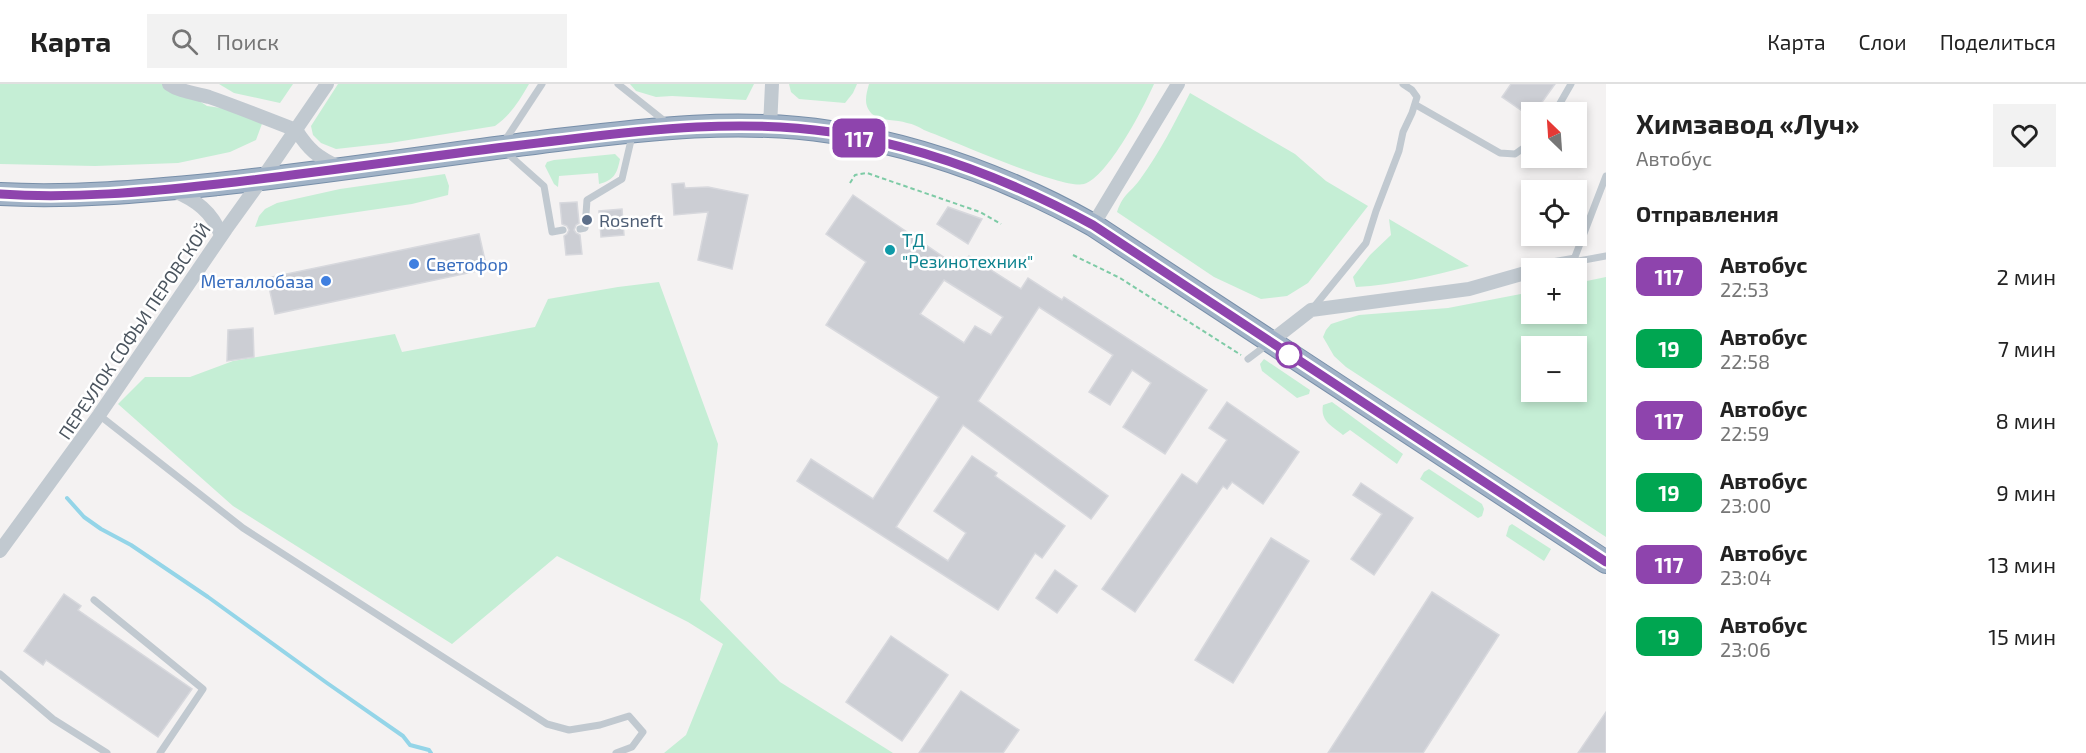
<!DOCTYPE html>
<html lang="ru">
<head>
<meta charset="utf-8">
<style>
	:root { --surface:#fff; --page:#f2f2f2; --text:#222; --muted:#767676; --line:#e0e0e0 }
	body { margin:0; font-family:"Exo 2",sans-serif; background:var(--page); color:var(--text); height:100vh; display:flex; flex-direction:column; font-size:22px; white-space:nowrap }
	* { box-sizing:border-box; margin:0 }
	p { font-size:20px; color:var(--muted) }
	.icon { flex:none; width:33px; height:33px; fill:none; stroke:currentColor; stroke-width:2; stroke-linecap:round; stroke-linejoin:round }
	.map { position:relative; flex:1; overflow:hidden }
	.side { display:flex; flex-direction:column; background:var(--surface); width:480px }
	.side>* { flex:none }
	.badge { padding:0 12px; border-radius:9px; font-size:21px; line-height:39px }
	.needle { width:39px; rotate:335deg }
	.buttons { position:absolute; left:1521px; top:18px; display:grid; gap:12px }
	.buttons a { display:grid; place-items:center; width:66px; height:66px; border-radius:0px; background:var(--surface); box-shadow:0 3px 9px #0003; font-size:30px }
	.map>.badge { position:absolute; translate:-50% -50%; box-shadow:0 0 0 3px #fff }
	h2 { padding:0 30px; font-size:22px; line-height:54px }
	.round { display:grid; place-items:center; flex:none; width:63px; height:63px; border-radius:0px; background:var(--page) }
	.overview { display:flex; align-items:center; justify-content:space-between; height:102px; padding:0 30px }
	h1 { font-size:28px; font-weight:700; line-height:45px }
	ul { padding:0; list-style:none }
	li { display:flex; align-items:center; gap:18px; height:72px; padding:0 30px }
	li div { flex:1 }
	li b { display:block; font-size:22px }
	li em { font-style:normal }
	li .badge { min-width:66px; font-weight:700; text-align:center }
	header { display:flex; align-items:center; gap:36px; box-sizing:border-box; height:84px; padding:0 30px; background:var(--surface); border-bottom:2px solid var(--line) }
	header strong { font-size:28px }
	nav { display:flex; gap:33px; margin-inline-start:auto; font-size:21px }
	.search { width:420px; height:54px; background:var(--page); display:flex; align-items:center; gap:15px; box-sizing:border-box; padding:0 21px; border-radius:0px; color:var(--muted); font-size:22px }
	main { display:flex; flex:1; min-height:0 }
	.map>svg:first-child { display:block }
</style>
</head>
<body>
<header>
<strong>Карта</strong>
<div class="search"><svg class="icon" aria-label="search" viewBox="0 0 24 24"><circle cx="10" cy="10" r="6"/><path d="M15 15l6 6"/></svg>Поиск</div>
<nav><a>Карта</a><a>Слои</a><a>Поделиться</a></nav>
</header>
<main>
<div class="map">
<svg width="1606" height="669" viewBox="0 0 1606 669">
	<rect width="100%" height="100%" fill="#f4f2f2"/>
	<g fill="#c5eed5" fill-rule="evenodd">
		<path d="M0 0H173L207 22 242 27 263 37 256 56 230 68 178 79 95 82 0 80Z"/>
		<path d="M219 0H293L280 19 234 9Z"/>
		<path d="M338 0H529C519 17 511 31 495 42L390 59 336 65 321 59 313 51 311 42Z"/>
		<path d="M630 0H754L746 16 672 12 656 13 636 7Z"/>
		<path d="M789 0H857L853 9 845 19 799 15 791 8Z"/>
		<path d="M869 0H1154C1144 23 1108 93 1084 100 1063 106 951 56 924 46 919 43 913 40 907 39 896 35 882 38 872 30 863 21 866 11 869 0Z"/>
		<path d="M1190 9 1295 70 1326 97 1368 122 1308 199 1287 212 1261 215 1214 193 1117 128C1124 108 1130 110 1141 94 1160 68 1175 38 1190 9Z"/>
		<path d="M615 70 620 75C617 90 614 96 599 100L598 89 559 92 558 103 554 100 545 82 547 78 554 76Z"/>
		<path d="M445 90 449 102 448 111 412 120 255 143 259 132 265 125 277 119 340 105Z"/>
		<path d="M1389 135 1469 182C1433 192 1394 201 1356 203L1353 193 1370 171 1391 151Z"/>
		<path d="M1606 193V453L1346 283 1334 272 1323 253 1326 246 1331 240 1359 231 1448 224 1531 208 1532 230H1576L1577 199ZM1532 262H1576V308H1532Z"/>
		<path d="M659 198 718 360 700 516 780 598 893 669H664L686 651 723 560 688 538 557 472 452 560 233 422 118 320 145 293H190L233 277 395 250 402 268 535 243 548 215 618 203Z"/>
		<path d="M1264 275 1310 306 1309 310 1297 314 1262 287 1260 280Z"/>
		<path d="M1332 318 1403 370 1397 380 1350 346 1343 351C1332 342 1320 337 1323 321Z"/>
		<path d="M1429 385 1482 420 1484 425 1482 432 1478 434 1420 395 1424 388Z"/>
		<path d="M1512 440 1551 465 1544 477 1506 452 1509 442Z"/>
	</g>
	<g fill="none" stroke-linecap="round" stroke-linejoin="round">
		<path stroke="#94d5e8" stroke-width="4" d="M67 414 84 433 101 445 131 461 208 513 327 599 403 652 410 661 429 666 431 669"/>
	</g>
	<g fill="#ccced4" stroke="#d7d8dd" stroke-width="1.5" fill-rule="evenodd">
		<path d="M1511 0H1555L1535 28H1532L1531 33 1502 13Z"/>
		<path d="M684 99 685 104 708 103 748 111 732 185 698 176 708 128 674 131 672 100Z"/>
		<path d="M853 111 961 185 969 172 1021 205 1028 194 1062 216 1064 213 1207 306 1165 370 1123 343 1151 299 1132 286 1110 321 1089 308 1113 271 1039 223 978 317 1108 412 1091 435 963 341 896 443 948 477 966 449 934 427 972 372 997 389 995 392 1065 442 1042 474 1035 469 998 526 797 397 811 375 873 415 939 313 826 241 866 178 826 150ZM944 196 1003 233 991 251 975 242 964 259 920 230Z"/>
		<path d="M577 118 579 139 576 141 574 146 576 149 580 151 582 170 566 171 564 152 567 150 569 146 567 142 562 140 560 119Z"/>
		<path d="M948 123 982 135 968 160 937 140Z"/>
		<path d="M622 125 624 151 601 153 599 127Z"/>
		<path d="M479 150 487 185 275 230 267 194Z"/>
		<path d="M253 244 254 273 227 277 228 246Z"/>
		<path d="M1227 318 1299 368 1263 420 1232 398 1227 405 1223 402 1135 528 1102 505 1182 390 1197 400 1227 356 1209 344Z"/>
		<path d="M1361 399 1413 434 1374 491 1351 475 1382 430 1353 411Z"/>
		<path d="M1271 454 1309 477 1233 599 1195 576Z"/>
		<path d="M1055 486 1077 502 1057 529 1036 514Z"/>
		<path d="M1432 508 1499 551 1423 669H1328Z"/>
		<path d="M64 510 81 522 78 526 192 605 158 653 46 576 43 581 24 567Z"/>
		<path d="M891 552 948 591 902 657 846 618Z"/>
		<path d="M961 607 1019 646 1003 669H919Z"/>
		<path d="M1606 628V669H1578Z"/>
	</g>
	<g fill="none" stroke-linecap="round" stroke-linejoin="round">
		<defs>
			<path id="trunk" d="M0 110C73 114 145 107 218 100 331 88 444 70 557 56 648 45 740 34 831 48 924 63 1011 95 1093 141L1606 478"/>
		</defs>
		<use href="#trunk" stroke="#788fa9" stroke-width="24"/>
		<g stroke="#7ecba6" stroke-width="2" stroke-dasharray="4.5 3" stroke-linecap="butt">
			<path d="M850 99 855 91 867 89 980 128 1001 140"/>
			<path d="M1073 171 1120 194 1241 271"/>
		</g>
		<g stroke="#c1c9d0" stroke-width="7">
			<path d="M618 0 667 39"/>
			<path d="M1416 21 1500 69 1515 70 1532 58"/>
			<path d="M1555 28 1571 0"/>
			<path d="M504 58 542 0"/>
			<path d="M507 69 544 102 552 148 563 146"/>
			<path d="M580 145 585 144 587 116 622 95 632 52"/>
			<path d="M1573 178 1606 92"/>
			<path d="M1573 178 1606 172"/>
			<path d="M1313 224 1366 159 1376 127 1399 67 1403 48 1412 29 1417 13 1412 6 1403 0"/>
			<path d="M1248 275 1268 260"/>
			<path d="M99 331 243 444 547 640 569 646 600 641 629 632 643 648 632 663 616 669"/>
			<path d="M94 516 203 605 160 669"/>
			<path d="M0 590 53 635 107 669"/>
		</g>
		<g stroke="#c1c9d0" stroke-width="14">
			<path d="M169 0C180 8 196 9 209 13 238 23 267 35 296 46"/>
			<path d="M770 43 772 0"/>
			<path d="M296 46C309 66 317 73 339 83"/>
			<path d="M174 107C196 116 212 128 221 151"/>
			<path d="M1093 141 1178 0"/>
			<path d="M1538 184 1573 178"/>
			<path d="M1270 258 1311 226 1469 205 1532 187"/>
			<path d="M0 467 99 331 226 145 262 95 327 0"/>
		</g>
		<use href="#trunk" stroke="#a0b2c6" stroke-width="22"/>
	</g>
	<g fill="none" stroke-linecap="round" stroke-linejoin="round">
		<defs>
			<path id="line" d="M0 110C73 115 145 108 218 100 333 87 448 69 563 56 651 45 742 35 831 48 924 63 1011 96 1093 141L1606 478"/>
		</defs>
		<use href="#line" stroke="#fff" stroke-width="14"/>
		<use href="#line" stroke="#8e44ad" stroke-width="9"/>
	</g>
	<circle fill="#5c6f8a" stroke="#fff" stroke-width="2" cx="587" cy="136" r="6"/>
	<circle fill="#0f9aa8" stroke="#fff" stroke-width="2" cx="890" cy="166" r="6"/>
	<g fill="#3f7fe0" stroke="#fff" stroke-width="2">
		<circle cx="414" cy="180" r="6"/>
		<circle cx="326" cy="197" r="6"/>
	</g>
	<circle fill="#fff" stroke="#8e44ad" stroke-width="3" cx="1289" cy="271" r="12"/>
	<g text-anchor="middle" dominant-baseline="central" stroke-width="5" stroke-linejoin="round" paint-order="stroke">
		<g font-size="18" fill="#4e5e75" stroke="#fff" text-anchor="start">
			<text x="599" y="136">Rosneft</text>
		</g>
		<g font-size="18" fill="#0d838f" stroke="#fff" text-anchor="start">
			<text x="902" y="156">ТД<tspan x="902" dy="21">"Резинотехник"</tspan></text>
		</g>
		<g font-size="18" fill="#366cbe" stroke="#fff" text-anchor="start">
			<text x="426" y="180">Светофор</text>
			<text x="314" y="197" text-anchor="end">Металлобаза</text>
		</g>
		<g font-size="18" fill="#4b555f" stroke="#fff">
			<text transform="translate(134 247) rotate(-56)">ПЕРЕУЛОК СОФЬИ ПЕРОВСКОЙ</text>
		</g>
	</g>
</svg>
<div class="buttons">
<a><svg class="needle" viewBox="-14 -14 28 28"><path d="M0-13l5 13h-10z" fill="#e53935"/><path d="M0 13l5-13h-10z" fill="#767676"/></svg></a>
<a><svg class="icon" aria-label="locate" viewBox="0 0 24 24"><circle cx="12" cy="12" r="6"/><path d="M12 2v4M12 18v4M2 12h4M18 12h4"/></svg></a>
<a>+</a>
<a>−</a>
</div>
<b class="badge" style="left:859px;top:54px;background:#8e44ad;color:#fff">117</b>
</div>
<section class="side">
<div class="overview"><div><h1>Химзавод «Луч»</h1><p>Автобус</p></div><a class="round"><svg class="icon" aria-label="heart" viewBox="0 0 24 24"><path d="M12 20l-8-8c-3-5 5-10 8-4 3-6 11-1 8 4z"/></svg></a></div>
<h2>Отправления</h2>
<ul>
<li><span class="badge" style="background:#8e44ad;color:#fff">117</span><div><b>Автобус</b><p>22:53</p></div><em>2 мин</em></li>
<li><span class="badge" style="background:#00a651;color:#fff">19</span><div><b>Автобус</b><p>22:58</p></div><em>7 мин</em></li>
<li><span class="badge" style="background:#8e44ad;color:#fff">117</span><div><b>Автобус</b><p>22:59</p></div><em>8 мин</em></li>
<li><span class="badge" style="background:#00a651;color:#fff">19</span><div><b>Автобус</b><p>23:00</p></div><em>9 мин</em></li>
<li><span class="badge" style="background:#8e44ad;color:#fff">117</span><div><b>Автобус</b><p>23:04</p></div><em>13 мин</em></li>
<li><span class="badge" style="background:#00a651;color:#fff">19</span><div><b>Автобус</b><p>23:06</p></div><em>15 мин</em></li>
</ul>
</section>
</main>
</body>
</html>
